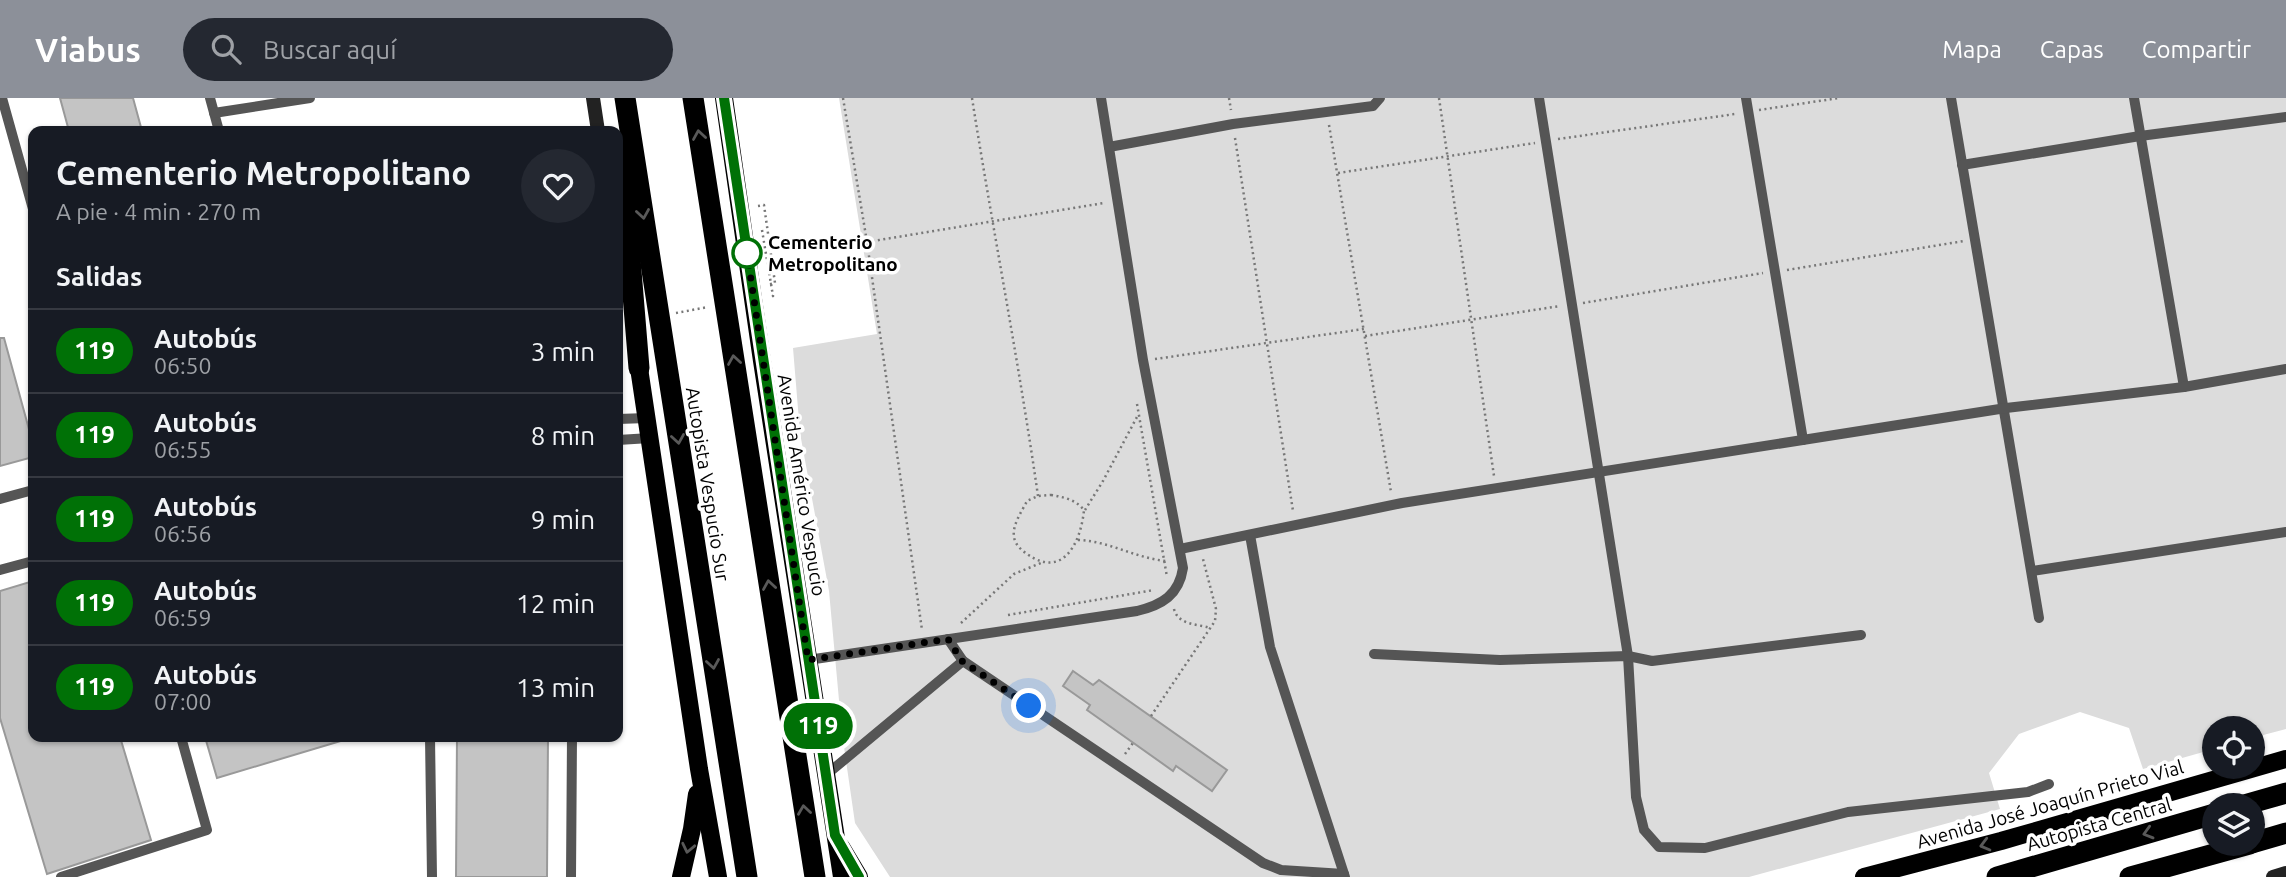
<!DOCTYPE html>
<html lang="es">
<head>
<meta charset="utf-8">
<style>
	:root { --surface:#171b24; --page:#242831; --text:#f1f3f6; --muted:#9ea1a6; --line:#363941; --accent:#8c9099 }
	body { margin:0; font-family:Ubuntu,sans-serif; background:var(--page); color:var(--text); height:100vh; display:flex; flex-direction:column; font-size:26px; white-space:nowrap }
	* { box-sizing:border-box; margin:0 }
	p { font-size:23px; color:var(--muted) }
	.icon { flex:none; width:38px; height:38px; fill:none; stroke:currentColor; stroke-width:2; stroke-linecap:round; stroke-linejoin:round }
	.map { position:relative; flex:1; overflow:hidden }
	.details { position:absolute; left:28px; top:28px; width:595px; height:616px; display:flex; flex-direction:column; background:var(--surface); border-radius:14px; box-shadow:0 2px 5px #0004 }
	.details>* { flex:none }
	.badge { padding:0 14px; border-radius:23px; font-size:24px; line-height:46px }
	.tools { position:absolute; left:2202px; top:618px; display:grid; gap:14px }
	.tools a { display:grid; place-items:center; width:63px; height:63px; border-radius:50%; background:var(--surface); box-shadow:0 2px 5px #0004; font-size:35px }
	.you { position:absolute; width:35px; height:35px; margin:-18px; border:5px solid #fff; border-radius:50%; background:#1a73e8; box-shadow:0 0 0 10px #1a73e833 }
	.map>.badge { position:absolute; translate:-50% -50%; box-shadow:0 0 0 4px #fff }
	h2 { padding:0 28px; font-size:26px; line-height:63px }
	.round { display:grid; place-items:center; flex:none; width:74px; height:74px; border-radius:37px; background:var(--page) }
	.overview { display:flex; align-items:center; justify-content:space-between; height:119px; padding:0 28px }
	h1 { font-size:33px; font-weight:700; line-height:52px }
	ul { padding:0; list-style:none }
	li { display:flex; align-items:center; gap:21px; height:84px; padding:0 28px; border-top:2px solid var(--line) }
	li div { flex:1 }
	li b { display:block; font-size:26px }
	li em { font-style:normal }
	li .badge { min-width:77px; font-weight:700; text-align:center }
	header { display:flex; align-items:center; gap:42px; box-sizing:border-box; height:98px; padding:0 35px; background:var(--accent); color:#fff }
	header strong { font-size:33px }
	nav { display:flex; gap:38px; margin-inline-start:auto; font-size:24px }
	.search { width:490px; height:63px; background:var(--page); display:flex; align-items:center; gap:18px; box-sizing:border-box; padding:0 24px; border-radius:38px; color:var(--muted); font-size:26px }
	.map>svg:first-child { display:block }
</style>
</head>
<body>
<header>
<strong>Viabus</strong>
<div class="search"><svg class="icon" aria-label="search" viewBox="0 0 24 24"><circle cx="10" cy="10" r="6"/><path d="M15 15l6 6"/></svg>Buscar aquí</div>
<nav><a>Mapa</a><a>Capas</a><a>Compartir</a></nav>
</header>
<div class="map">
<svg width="2286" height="779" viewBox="0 0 2286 779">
	<rect width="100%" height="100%" fill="#fff"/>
	<path fill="#dcdcdc" d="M839 0H2286V631L2252 640V630H2214V651L2143 671 2129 630 2080 614 2019 636 1989 675 2000 711 1749 779H890L855 725 842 635 829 493 800 335 793 250 877 236Z"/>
	<g fill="#c4c4c4" stroke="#999" stroke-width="2">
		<path d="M60 0H133L142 33H69Z"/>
		<path d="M0 240H4L33 346V359L0 368Z"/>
		<path d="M33 483V639H120L151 742 47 776 0 620V493Z"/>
		<path d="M1073 573 1093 587 1099 582 1227 672 1212 693 1176 668 1173 673 1087 612 1090 607 1063 588Z"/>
		<path d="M205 639H344V642L217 680Z"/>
		<path d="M457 639H548L547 779H456Z"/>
	</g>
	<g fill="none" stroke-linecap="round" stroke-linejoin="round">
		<g stroke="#777" stroke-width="2.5" stroke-dasharray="2 3.5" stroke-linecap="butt">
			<path d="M843 0 867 144 922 532"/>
			<path d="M972 0C993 133 1019 265 1038 398"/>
			<path d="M1229 0 1231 12"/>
			<path d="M1439 0 1494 378"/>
			<path d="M1759 12 1839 0"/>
			<path d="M1329 27 1391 394"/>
			<path d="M1235 40 1293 413"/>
			<path d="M1558 41 1735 16"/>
			<path d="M1338 75 1535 45"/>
			<path d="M758 108 764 107 775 185 767 187"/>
			<path d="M762 132 773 198H769"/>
			<path d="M867 144 1104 105"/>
			<path d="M1787 172 1964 143"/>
			<path d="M1583 205 1763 175"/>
			<path d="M676 215 708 209"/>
			<path d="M1365 238 1560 208"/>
			<path d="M1155 261 1364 231"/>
			<path d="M1137 306 1167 479"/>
			<path d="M1051 397C1064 399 1076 402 1084 412 1081 443 1064 482 1027 456 1021 452 1015 446 1014 439 1012 427 1022 413 1027 403L1038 398Z"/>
			<path d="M1085 412 1103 383 1138 317"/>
			<path d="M1078 442C1109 443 1135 460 1166 463"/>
			<path d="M1174 511C1178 527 1197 526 1211 530"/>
			<path d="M1008 517 1154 492"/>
			<path d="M961 525 1014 476 1041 465"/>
			<path d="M1151 618 1215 523 1216 511 1203 461"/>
			<path d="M1125 656 1133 645"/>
		</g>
		<g stroke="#555" stroke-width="10">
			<path d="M2 0 33 111"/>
			<path d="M210 0 219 33"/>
			<path d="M1539 0 1628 558 1636 699 1644 732 1659 749 1705 750 1848 714 2028 694 2049 686"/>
			<path d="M1746 0 1803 342"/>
			<path d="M1951 0 2039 520"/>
			<path d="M2134 0 2184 289"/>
			<path d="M214 15 310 0"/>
			<path d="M1109 49 1233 26 1373 8 1380 0"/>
			<path d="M1962 67 2140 38 2286 19"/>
			<path d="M618 321 647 320"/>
			<path d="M618 342 650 340"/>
			<path d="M0 401 33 392"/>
			<path d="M1250 437 1270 549 1345 779"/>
			<path d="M1180 451 1402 405 2006 310 2184 289 2286 271"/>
			<path d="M0 472 33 463"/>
			<path d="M2032 473 2286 434"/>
			<path d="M948 541 963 563 1263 765 1281 772 1344 776"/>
			<path d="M1374 556 1500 562 1628 558 1652 563 1861 537"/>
			<path d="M808 562 1137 513C1162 507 1179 497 1183 470L1143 262 1101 0"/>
			<path d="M430 639 432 779"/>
			<path d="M826 677 963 563"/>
			<path d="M61 779 207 732 181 639"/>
			<path d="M571 779 572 639"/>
		</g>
		<g stroke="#222" stroke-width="14">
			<path d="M593 0 598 33"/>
			<path d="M618 149 622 175"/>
			<path d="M2273 779 2286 775"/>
		</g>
		<g stroke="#000" stroke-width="18">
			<path d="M724 0 762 263 842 779"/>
			<path d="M639 270 699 671 718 779"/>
			<path d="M841 749 859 779"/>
			<path d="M681 779 692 731 697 696"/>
			<path d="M1864 779 2001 743 2286 661"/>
		</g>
		<g stroke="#000" stroke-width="21">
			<path d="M625 0 747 779"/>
			<path d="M693 0 815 779"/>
			<path d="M621 51 639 270"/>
			<path d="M2244 707 2286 695"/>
			<path d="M2252 745 2286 735"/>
			<path d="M1997 779 2214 716"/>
			<path d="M2130 779 2250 746"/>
		</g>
	</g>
	<defs><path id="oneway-chevron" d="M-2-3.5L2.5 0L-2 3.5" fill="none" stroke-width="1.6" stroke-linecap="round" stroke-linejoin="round" transform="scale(1.75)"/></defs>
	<g stroke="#595959">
		<use href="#oneway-chevron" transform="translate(699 37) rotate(-99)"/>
		<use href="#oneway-chevron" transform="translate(643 116) rotate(81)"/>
		<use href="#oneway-chevron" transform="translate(734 262) rotate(-99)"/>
		<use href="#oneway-chevron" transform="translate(678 341) rotate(81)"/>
		<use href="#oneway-chevron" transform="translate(769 487) rotate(-99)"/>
		<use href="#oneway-chevron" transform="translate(713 566) rotate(81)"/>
		<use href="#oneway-chevron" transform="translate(804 712) rotate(-98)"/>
		<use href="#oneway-chevron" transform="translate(2148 735) rotate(164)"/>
		<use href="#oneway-chevron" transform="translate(1985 747) rotate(165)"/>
		<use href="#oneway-chevron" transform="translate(688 750) rotate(102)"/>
	</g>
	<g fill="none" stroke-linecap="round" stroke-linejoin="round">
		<defs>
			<path id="line" d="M724 0 835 737 859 779"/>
		</defs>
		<use href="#line" stroke="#fff" stroke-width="16"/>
		<use href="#line" stroke="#007106" stroke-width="10"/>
		<path stroke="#000" stroke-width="7" stroke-dasharray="0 12.6" d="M747 155 808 562 948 541 962 563 1029 608"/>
	</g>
	<circle fill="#fff" stroke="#007106" stroke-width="3.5" cx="747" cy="155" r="14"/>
	<g text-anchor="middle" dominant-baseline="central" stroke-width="7" stroke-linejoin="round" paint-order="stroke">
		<g font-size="19" font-weight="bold" fill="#000" stroke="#fff" text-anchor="start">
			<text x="768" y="144">Cementerio<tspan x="768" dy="22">Metropolitano</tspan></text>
		</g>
		<g font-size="19" fill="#000" stroke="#fff">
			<text transform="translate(708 386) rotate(81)">Autopista Vespucio Sur</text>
			<text transform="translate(802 387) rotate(81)">Avenida Américo Vespucio</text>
			<text transform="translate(2050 706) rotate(-16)">Avenida José Joaquín Prieto Vial</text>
			<text transform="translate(2099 726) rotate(-16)">Autopista Central</text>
		</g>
	</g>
</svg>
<div class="tools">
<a><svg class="icon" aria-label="locate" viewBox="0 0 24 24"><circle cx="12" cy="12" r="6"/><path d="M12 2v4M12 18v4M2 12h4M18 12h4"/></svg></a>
<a><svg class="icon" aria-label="layers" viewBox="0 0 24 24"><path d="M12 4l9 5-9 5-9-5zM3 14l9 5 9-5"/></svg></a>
</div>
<div class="you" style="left:1029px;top:608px"></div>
<b class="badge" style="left:818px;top:628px;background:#007106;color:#fff">119</b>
<section class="details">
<div class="overview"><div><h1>Cementerio Metropolitano</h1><p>A pie · 4 min · 270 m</p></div><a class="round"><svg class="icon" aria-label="heart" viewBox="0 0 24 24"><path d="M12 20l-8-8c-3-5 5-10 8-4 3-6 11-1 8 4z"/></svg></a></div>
<h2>Salidas</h2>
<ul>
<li><span class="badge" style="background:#007106;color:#fff">119</span><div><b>Autobús</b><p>06:50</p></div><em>3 min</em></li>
<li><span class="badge" style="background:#007106;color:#fff">119</span><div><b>Autobús</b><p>06:55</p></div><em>8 min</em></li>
<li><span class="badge" style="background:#007106;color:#fff">119</span><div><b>Autobús</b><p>06:56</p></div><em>9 min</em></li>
<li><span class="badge" style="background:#007106;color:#fff">119</span><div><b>Autobús</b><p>06:59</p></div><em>12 min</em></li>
<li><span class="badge" style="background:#007106;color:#fff">119</span><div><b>Autobús</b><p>07:00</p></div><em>13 min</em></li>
</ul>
</section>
</div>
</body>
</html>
